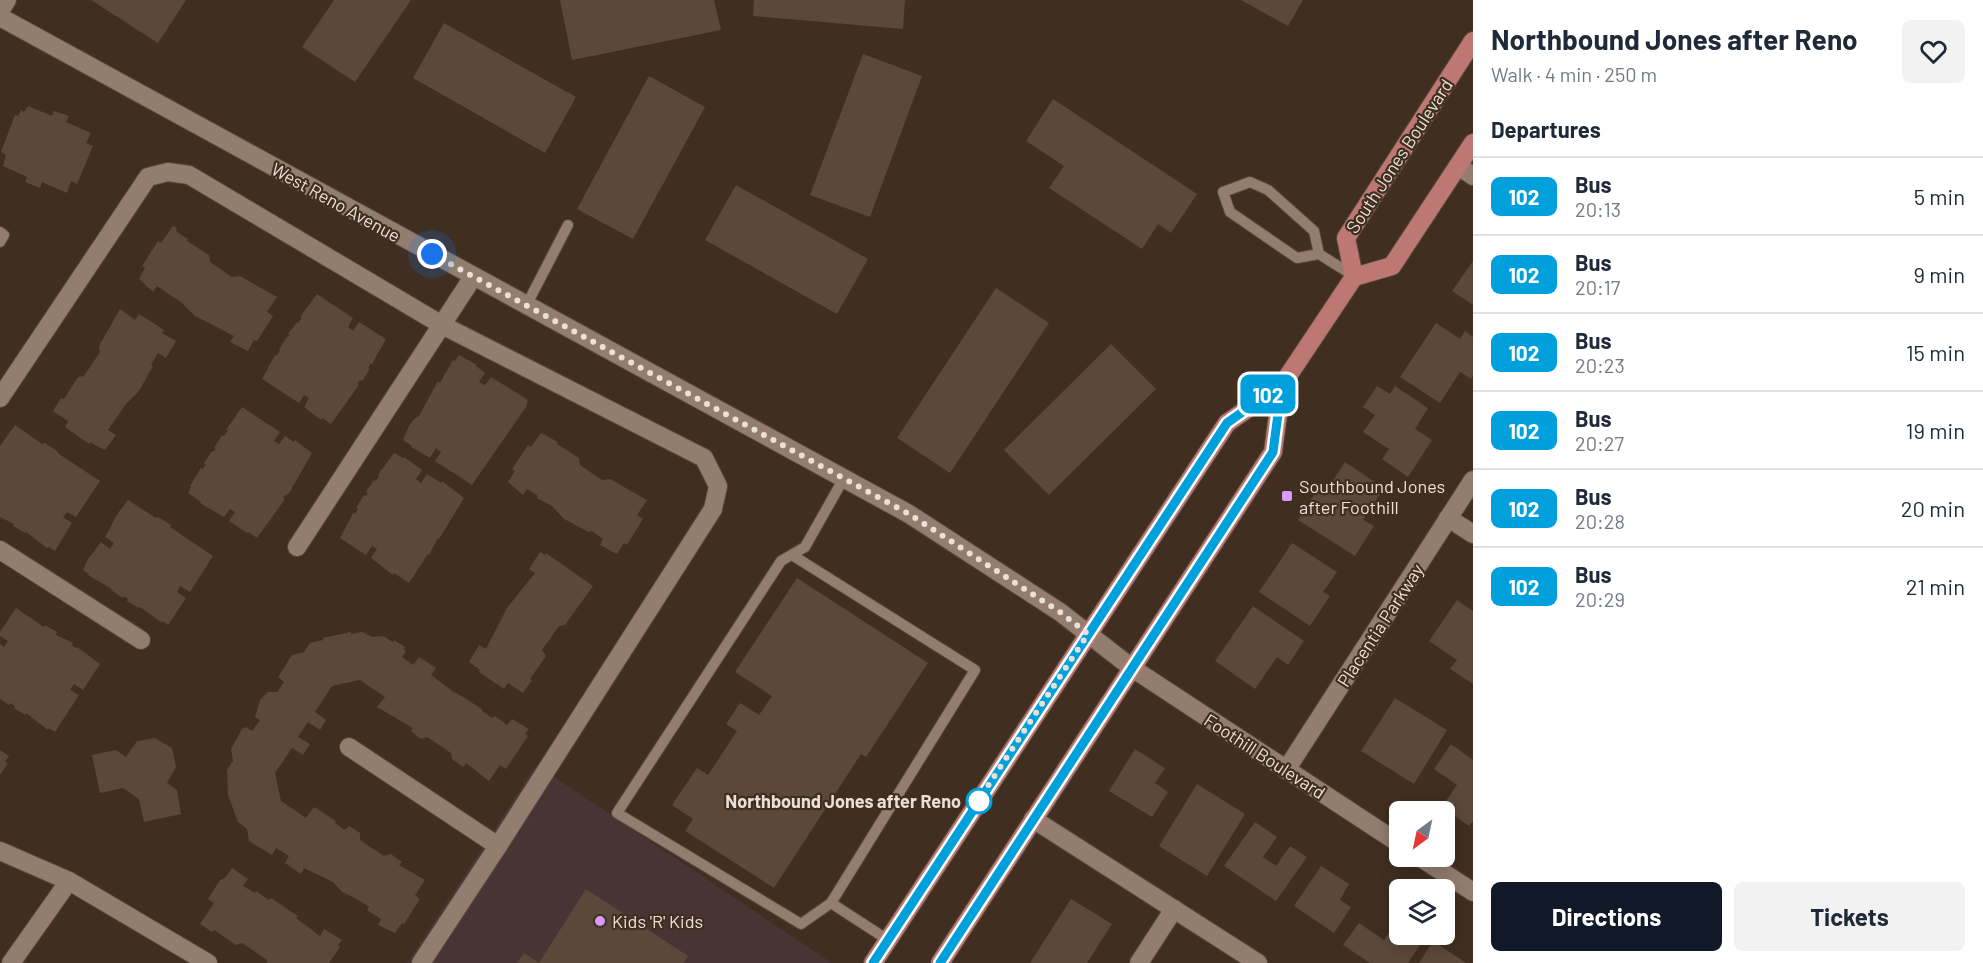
<!DOCTYPE html>
<html lang="en">
<head>
<meta charset="utf-8">
<style>
	:root { --surface:#fff; --page:#f2f2f3; --text:#1f2937; --muted:#747a83; --line:#e0e1e3; --accent:#111827 }
	body { margin:0; font-family:Barlow,sans-serif; background:var(--page); color:var(--text); height:100vh; display:flex; flex-direction:column; font-size:22px; white-space:nowrap }
	* { box-sizing:border-box; margin:0 }
	p { font-size:20px; color:var(--muted) }
	.icon { flex:none; width:33px; height:33px; fill:none; stroke:currentColor; stroke-width:2; stroke-linecap:round; stroke-linejoin:round }
	.map { position:relative; flex:1; overflow:hidden }
	.details { display:flex; flex-direction:column; background:var(--surface); width:510px }
	.details>* { flex:none }
	.badge { padding:0 12px; border-radius:9px; font-size:21px; line-height:39px }
	.needle { width:39px; rotate:213deg }
	.controls { position:absolute; left:1389px; top:801px; display:grid; gap:12px }
	.controls a { display:grid; place-items:center; width:66px; height:66px; border-radius:9px; background:var(--surface); box-shadow:0 3px 15px #0003; font-size:30px }
	.you { position:absolute; width:30px; height:30px; margin:-15px; border:4px solid #fff; border-radius:50%; background:#1a73e8; box-shadow:0 0 0 9px #1a73e833 }
	.map>.badge { position:absolute; translate:-50% -50%; box-shadow:0 0 0 3px #fff }
	h2 { padding:0 18px; font-size:22px; line-height:54px }
	.round { display:grid; place-items:center; flex:none; width:63px; height:63px; border-radius:9px; background:var(--page) }
	.overview { display:flex; align-items:center; justify-content:space-between; height:102px; padding:0 18px }
	h1 { font-size:28px; font-weight:700; line-height:45px }
	.cta { display:flex; gap:12px; margin-top:auto; padding:12px 18px }
	.cta a { flex:1; height:69px; border-radius:9px; background:var(--accent); color:#fff; font-size:24px; font-weight:700; line-height:69px; text-align:center }
	.cta a+a { background:var(--page); color:var(--text) }
	ul { padding:0; list-style:none }
	li { display:flex; align-items:center; gap:18px; height:78px; padding:0 18px; border-top:2px solid var(--line) }
	li div { flex:1 }
	li b { display:block; font-size:22px }
	li em { font-style:normal }
	li .badge { min-width:66px; font-weight:700; text-align:center }
	main { display:flex; flex:1; min-height:0 }
	.map>svg:first-child { display:block }
</style>
</head>
<body>
<main>
<div class="map">
<svg width="1473" height="963" viewBox="0 0 1473 963">
	<rect width="100%" height="100%" fill="#402e21"/>
	<path fill="#493435" d="M536 765 832 963H407Z"/>
	<g fill="#5c483b">
		<path d="M91 0H186L158 43Z"/>
		<path d="M334 0H411L355 82 302 47Z"/>
		<path d="M560 0H714L721 30 572 60Z"/>
		<path d="M754 0H905L903 29 753 16Z"/>
		<path d="M1241 0H1303L1288 26Z"/>
		<path d="M444 23 576 97 545 153 413 78Z"/>
		<path d="M863 54 922 76 870 217 810 195Z"/>
		<path d="M649 76 705 107 633 239 577 209Z"/>
		<path d="M1053 99 1197 194 1171 233 1158 224 1142 249 1049 188 1064 166 1026 141Z"/>
		<path d="M28 106 52 116 54 111 69 116 66 122 91 133 86 143 93 146 77 184 71 181 67 193 42 182 40 188 25 182 27 177 3 166 6 155 1 152 15 115 18 116 21 110 24 112Z"/>
		<path d="M736 185 868 259 837 314 705 240Z"/>
		<path d="M173 226 177 228 176 231 188 239 187 241 209 255 210 262 232 277 240 276 277 297 267 312 273 316 257 341 254 340 248 351 230 342 234 336 195 316 182 303 157 286 153 292 139 279 145 268 142 266 158 241 161 243Z"/>
		<path d="M1473 261V305L1452 291Z"/>
		<path d="M996 288 1049 323 950 473 897 438Z"/>
		<path d="M317 294 353 318 348 327 353 331 359 322 386 339 372 364 371 363 368 368 370 369 362 381 360 380 357 384 359 385 331 424 322 418 321 420 304 407 309 398 304 395 299 403 262 379 275 355H277L280 351 279 350 286 338 290 335 288 334 297 322 298 323 302 318 300 317Z"/>
		<path d="M120 309 135 320 139 314 164 330 162 333 176 341 166 358 158 353 151 365 153 366 139 391 126 404 108 430 116 435 105 450 90 442 89 444 65 427 68 421 53 411 61 398 64 399 78 377 84 376 100 352 99 346Z"/>
		<path d="M1436 323 1460 339 1465 331 1473 337V376L1471 379 1460 372 1440 403 1400 377Z"/>
		<path d="M1111 344 1156 389 1049 495 1004 450Z"/>
		<path d="M459 355 477 365 476 366 485 373 479 382 485 385 491 377 528 400 526 407 472 485 435 461 441 452 436 448 430 458 411 447 412 446 403 440 409 426 414 419 419 416 438 381 440 383 453 360 455 361Z"/>
		<path d="M1377 386 1390 394 1395 386 1428 408 1415 429 1432 440 1408 477 1382 459 1389 449 1363 432 1375 415 1363 407Z"/>
		<path d="M242 407 280 432 274 441 279 444 285 436 294 442 295 440 312 453 288 495 286 494 283 498 285 499 257 538 248 532 247 533 229 521 235 512 230 509 224 517 200 503 201 502 188 493 191 487 190 486 201 468 203 469 206 464 204 463 212 451 213 452 216 449 214 448 222 435 224 436 228 431 226 430Z"/>
		<path d="M15 425 42 444 45 443 57 451 59 454 100 481 76 517 67 512 63 517 72 523 55 551 49 547 47 548 26 532 25 533 13 526 14 524 0 517V446Z"/>
		<path d="M541 433 558 442 557 444 579 458 580 465 602 480 610 479 647 500 637 515 643 519 627 545 624 543 617 554 600 545 603 539 592 531 589 532 564 519 552 506 537 498 538 496 527 489 523 495 508 482 515 471 512 469 528 445 531 447Z"/>
		<path d="M394 453 403 458 404 457 422 470 416 479 421 483 427 474 441 483 442 481 464 498 439 539 438 538 429 555 428 554 409 583 394 573 393 575 371 558 377 549 372 546 366 555 340 538 353 513 355 514 358 509 356 508 364 495 366 496 368 493 366 492 374 480 376 481 379 476 378 475Z"/>
		<path d="M1345 462 1384 488 1363 520 1374 526 1355 556 1298 520 1317 490 1324 494Z"/>
		<path d="M128 500 156 518 158 517 171 525 170 527 213 556 190 592 180 586 177 592 186 598 168 625 162 621 161 622 140 607 139 608 127 601 128 599 124 596 123 598 111 590 112 589 88 575 89 574 83 570 88 559 101 542 110 549 114 543 105 537 118 513Z"/>
		<path d="M1292 543 1337 572 1323 592 1330 596 1310 626 1259 592Z"/>
		<path d="M540 552 545 555 546 553 593 586 565 625 559 626 542 650 546 656 530 679 532 680 523 693 508 683 504 689 479 672 480 670 469 662 479 645 486 649 507 608 535 573 529 569Z"/>
		<path d="M797 578 928 663 866 757 861 754 774 888 685 831 693 819 672 805 697 768 708 775 737 731 726 724 740 703 759 715 772 696 735 672Z"/>
		<path d="M1457 600 1473 611V684L1450 669 1457 660 1429 641Z"/>
		<path d="M1253 606 1304 641 1288 665 1277 657 1255 689 1215 661Z"/>
		<path d="M16 608 44 627 45 625 57 632 56 635 73 643 72 645 76 648 77 647 100 664 83 690 74 684 70 690 79 695 55 732 49 728 48 730 26 713 25 715 14 708 15 706 10 703 9 705 0 699V644L4 647 8 641 0 636V632Z"/>
		<path d="M351 632V634L362 632 372 637 383 636 393 642 394 640 405 647 404 649 406 651 402 657 413 665 419 657 436 668 431 675 455 693V692L482 709V711L492 718 495 716 507 725 512 719 529 729 525 734 528 736 506 769 500 765 489 781 466 763 463 767 452 759 451 753 427 737 421 739 411 731 413 728 377 707 385 697 360 680 332 686 315 712 326 720 320 730 308 722 298 737 310 744 303 755 292 748 275 773 281 801 306 818 314 807 336 821 335 823 345 830 349 826 360 833V840L384 856 391 854 402 862 399 865 425 880 415 895 420 899 404 924 402 923 395 933 378 925 381 919 367 910 369 907 357 899 342 892 333 882 304 868 301 874 285 863 289 856 276 848 272 855 249 841 247 829 238 822 228 795 227 770 233 761 231 749 242 729 246 727 252 731 260 720 255 717 260 700 268 692H277L284 682 278 677 292 655 304 652 310 643 323 640V638Z"/>
		<path d="M1395 698 1447 730 1414 784 1361 751Z"/>
		<path d="M155 738 172 748 176 767 167 783 177 790 181 814 144 822 139 799 123 788 100 793 92 755 116 750 126 757 137 741Z"/>
		<path d="M1451 744 1473 760V821L1469 826 1442 807 1457 785 1434 769Z"/>
		<path d="M1135 749 1165 768 1155 783 1168 792 1152 817 1109 791Z"/>
		<path d="M0 750 9 756 5 762 8 763 0 775Z"/>
		<path d="M1197 784 1245 814 1207 876 1159 846Z"/>
		<path d="M1255 822 1277 837 1263 857 1276 866 1290 846 1307 857 1276 901 1224 866Z"/>
		<path d="M1321 866 1349 884 1340 900 1351 907 1334 933 1294 906Z"/>
		<path d="M232 868 248 879 243 886 255 893 256 891 269 900 271 898 298 916 296 918 320 936 324 929 342 940 338 945 340 947 329 963H267V960L242 943 236 945 214 930 212 932 200 924 214 903 208 899 220 880 225 878Z"/>
		<path d="M586 889 688 956 683 963H517L524 953 539 963Z"/>
		<path d="M1071 899 1112 924 1087 963H1030Z"/>
		<path d="M1400 917V934H1427L1408 963H1370L1343 945 1359 923 1384 940Z"/>
		<path d="M1433 941 1466 963H1419Z"/>
	</g>
	<g fill="none" stroke-linecap="round" stroke-linejoin="round">
		<defs>
			<g id="service">
				<path d="M0 232 4 235 0 242"/>
				<path d="M1319 254 1314 231 1268 190 1250 182 1223 192 1230 212 1297 258 1319 254 1354 276"/>
				<path d="M526 306 568 225"/>
				<path d="M792 555 975 670 831 903 801 924 617 813 781 561 805 547 844 478"/>
				<path d="M831 903 888 940"/>
			</g>
			<g id="minor">
				<path d="M0 11 7 0"/>
				<path d="M1458 166 1473 176"/>
				<path d="M0 398 148 177 168 172 189 175 442 325 704 458 718 486 713 509 498 846 421 963"/>
				<path d="M1448 518 1473 534"/>
				<path d="M297 547 473 277"/>
				<path d="M0 550 141 640"/>
				<path d="M1132 668 1400 844"/>
				<path d="M349 747 498 846"/>
				<path d="M1286 770 1473 480"/>
				<path d="M1033 819 1258 963"/>
				<path d="M0 851 69 881 208 963"/>
				<path d="M1418 856 1473 892"/>
				<path d="M11 963 69 881"/>
				<path d="M1139 963 1174 909"/>
			</g>
			<path id="tertiary" d="M0 17 909 514 1060 612 1132 668"/>
			<g id="primary">
				<path d="M1354 277 1346 238 1473 41"/>
				<path d="M873 963 1227 423 1282 385 1354 277 1392 266 1473 143"/>
				<path d="M940 963 1273 452 1282 385"/>
			</g>
		</defs>
		<use href="#service" stroke="#594a3f" stroke-width="12"/>
		<use href="#minor" stroke="#594a3f" stroke-width="20"/>
		<use href="#tertiary" stroke="#594a3f" stroke-width="20"/>
		<use href="#primary" stroke="#594a3f" stroke-width="20"/>
		<use href="#service" stroke="#937d6f" stroke-width="10"/>
		<use href="#minor" stroke="#937d6f" stroke-width="18"/>
		<use href="#tertiary" stroke="#937d6f" stroke-width="18"/>
		<use href="#primary" stroke="#be7874" stroke-width="18"/>
	</g>
	<g fill="none" stroke-linecap="round" stroke-linejoin="round">
		<defs>
			<path id="line" d="M873 963 1227 423 1282 384 1273 452 940 963"/>
		</defs>
		<use href="#line" stroke="#fff" stroke-width="14"/>
		<use href="#line" stroke="#00a0dc" stroke-width="9"/>
		<path stroke="#ebdfd6" stroke-width="6" stroke-dasharray="0 10.8" d="M432 254 909 514 1060 612 1088 634 976 804 979 801"/>
	</g>
	<g fill="#d89af8" stroke="#402e21" stroke-width="2">
		<rect x="1281" y="490" width="12" height="12" rx="3"/>
		<circle cx="600" cy="921" r="6"/>
	</g>
	<circle fill="#fff" stroke="#00a0dc" stroke-width="3" cx="979" cy="801" r="12"/>
	<g text-anchor="middle" dominant-baseline="central" stroke-width="4.5" stroke-linejoin="round" paint-order="stroke">
		<g font-size="18" fill="#ebdfd6" stroke="#402e21">
			<text transform="translate(1399 156) rotate(-57)">South Jones Boulevard</text>
			<text transform="translate(336 202) rotate(29)">West Reno Avenue</text>
			<text transform="translate(1380 625) rotate(-57)">Placentia Parkway</text>
			<text transform="translate(1265 756) rotate(33)">Foothill Boulevard</text>
		</g>
		<g font-size="18" fill="#ebdfd6" stroke="#402e21" text-anchor="start">
			<text x="1299" y="486">Southbound Jones<tspan x="1299" dy="21">after Foothill</tspan></text>
			<text x="612" y="921">Kids 'R' Kids</text>
		</g>
		<g font-size="18" font-weight="bold" fill="#ebdfd6" stroke="#402e21" text-anchor="end">
			<text x="961" y="801">Northbound Jones after Reno</text>
		</g>
	</g>
</svg>
<div class="controls">
<a><svg class="needle" viewBox="-14 -14 28 28"><path d="M0-13l5 13h-10z" fill="#e53935"/><path d="M0 13l5-13h-10z" fill="#747a83"/></svg></a>
<a><svg class="icon" aria-label="layers" viewBox="0 0 24 24"><path d="M12 4l9 5-9 5-9-5zM3 14l9 5 9-5"/></svg></a>
</div>
<div class="you" style="left:432px;top:254px"></div>
<b class="badge" style="left:1268px;top:394px;background:#00a0dc;color:#fff">102</b>
</div>
<section class="details">
<div class="overview"><div><h1>Northbound Jones after Reno</h1><p>Walk · 4 min · 250 m</p></div><a class="round"><svg class="icon" aria-label="heart" viewBox="0 0 24 24"><path d="M12 20l-8-8c-3-5 5-10 8-4 3-6 11-1 8 4z"/></svg></a></div>
<h2>Departures</h2>
<ul>
<li><span class="badge" style="background:#00a0dc;color:#fff">102</span><div><b>Bus</b><p>20:13</p></div><em>5 min</em></li>
<li><span class="badge" style="background:#00a0dc;color:#fff">102</span><div><b>Bus</b><p>20:17</p></div><em>9 min</em></li>
<li><span class="badge" style="background:#00a0dc;color:#fff">102</span><div><b>Bus</b><p>20:23</p></div><em>15 min</em></li>
<li><span class="badge" style="background:#00a0dc;color:#fff">102</span><div><b>Bus</b><p>20:27</p></div><em>19 min</em></li>
<li><span class="badge" style="background:#00a0dc;color:#fff">102</span><div><b>Bus</b><p>20:28</p></div><em>20 min</em></li>
<li><span class="badge" style="background:#00a0dc;color:#fff">102</span><div><b>Bus</b><p>20:29</p></div><em>21 min</em></li>
</ul>
<div class="cta"><a>Directions</a><a>Tickets</a></div>
</section>
</main>
</body>
</html>
